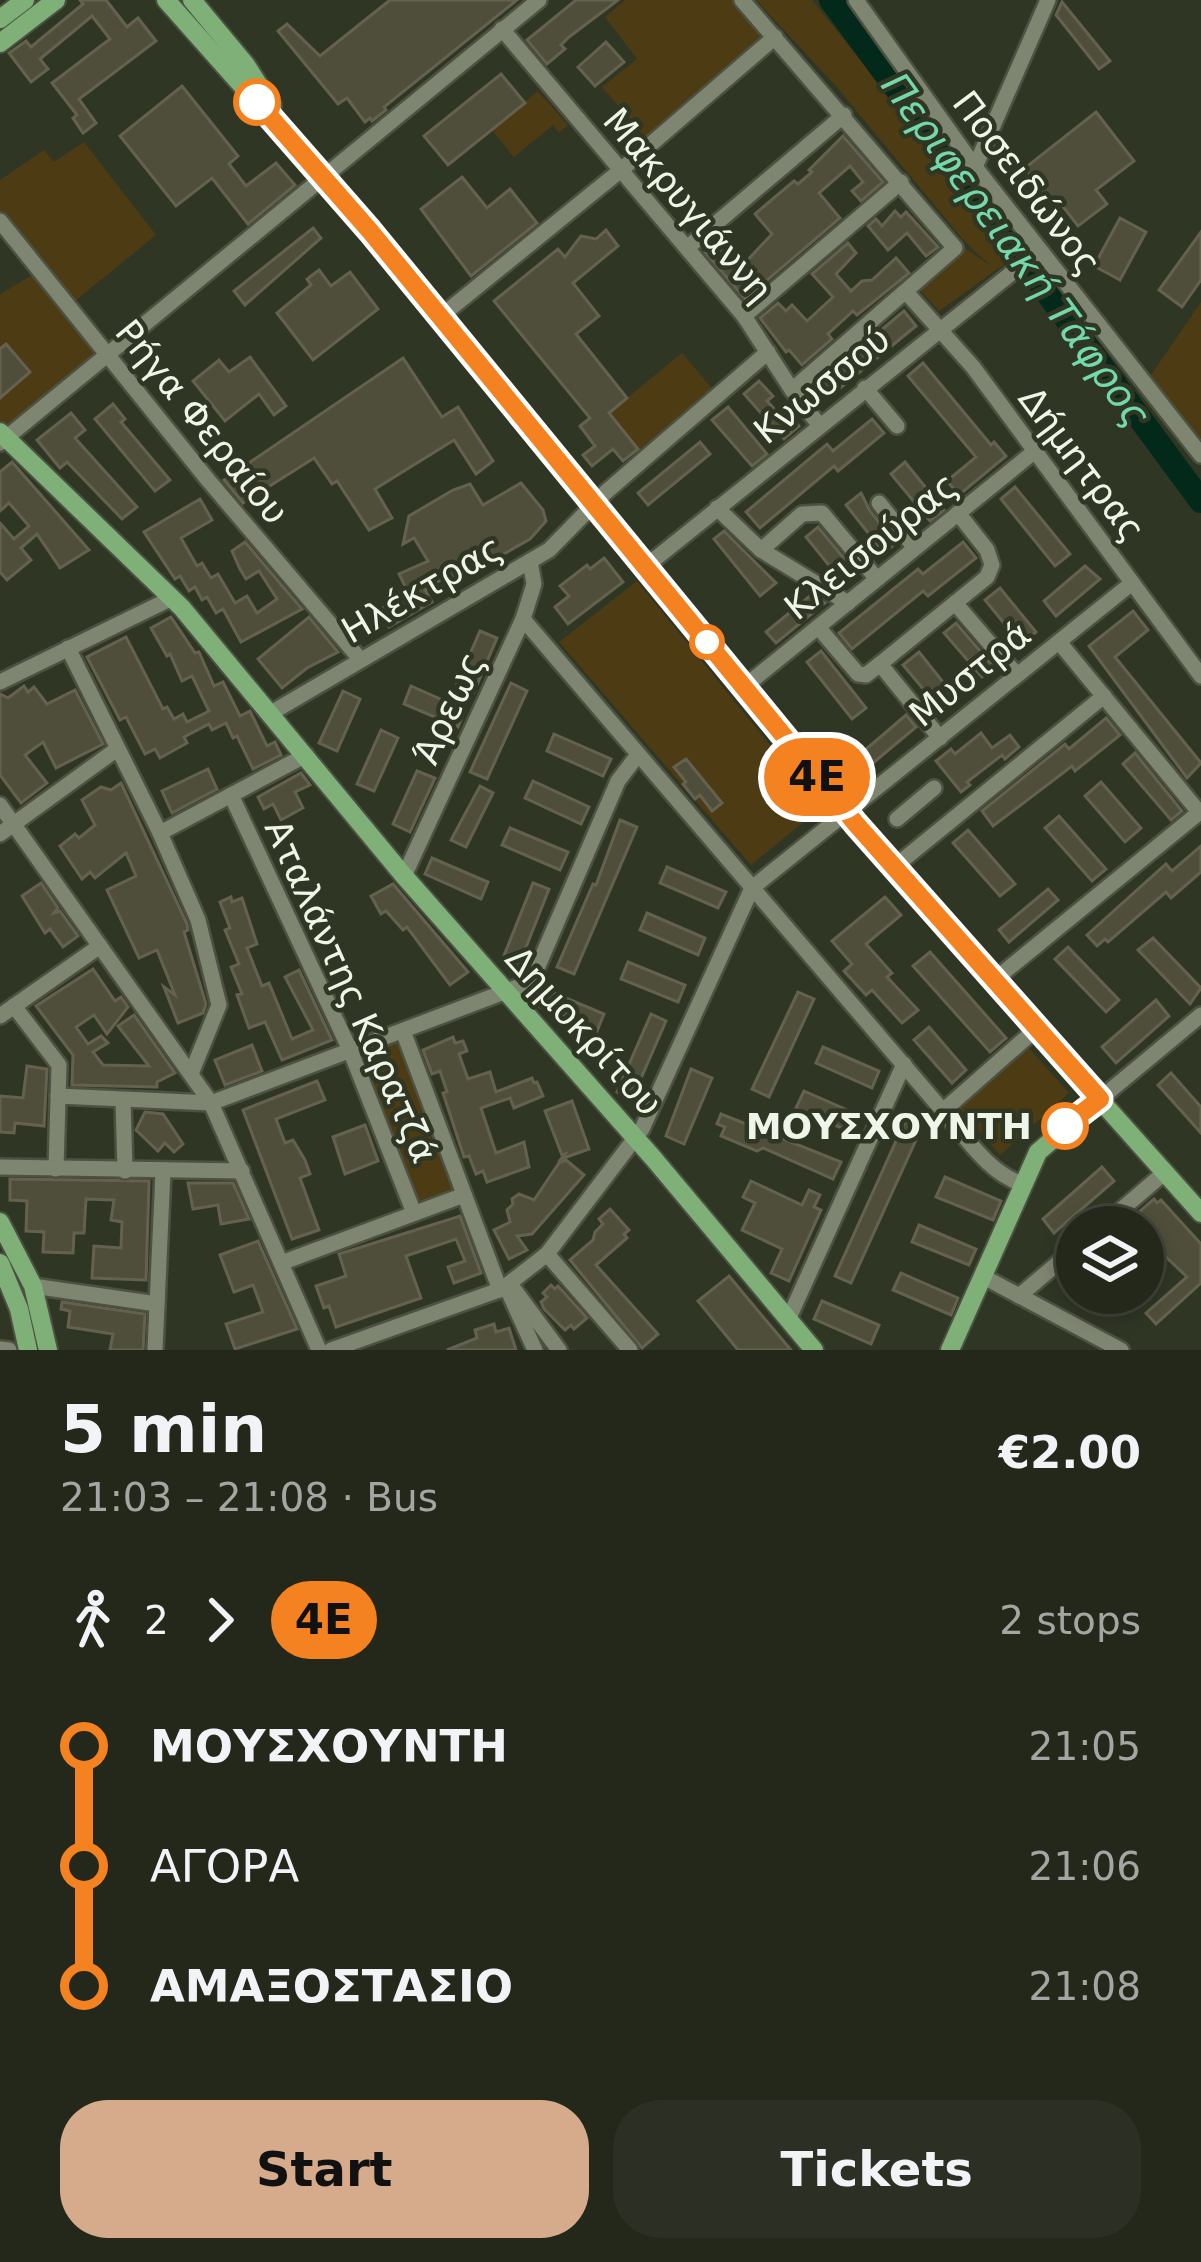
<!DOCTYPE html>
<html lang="en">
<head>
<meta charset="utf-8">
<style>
	:root { --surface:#24281b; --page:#2c3024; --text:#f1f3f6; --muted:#a3a6a3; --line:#41443a; --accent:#d6ab8b }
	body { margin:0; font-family:"DejaVu Sans",sans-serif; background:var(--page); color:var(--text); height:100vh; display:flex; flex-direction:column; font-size:45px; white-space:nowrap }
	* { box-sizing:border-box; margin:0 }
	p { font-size:39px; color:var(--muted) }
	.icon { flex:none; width:66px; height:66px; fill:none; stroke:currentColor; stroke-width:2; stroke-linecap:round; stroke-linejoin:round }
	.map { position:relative; height:1350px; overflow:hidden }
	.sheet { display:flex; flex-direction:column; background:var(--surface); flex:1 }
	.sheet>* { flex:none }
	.badge { padding:0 24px; border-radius:39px; font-size:42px; line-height:78px }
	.tools { position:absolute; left:1056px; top:1206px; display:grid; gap:24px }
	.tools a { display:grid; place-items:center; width:108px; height:108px; border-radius:50%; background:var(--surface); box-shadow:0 6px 18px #0003,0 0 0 3px var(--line); font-size:60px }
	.map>.badge { position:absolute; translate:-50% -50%; box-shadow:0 0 0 6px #fff }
	.legs { display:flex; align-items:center; gap:18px; height:132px; padding:0 60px; font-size:39px }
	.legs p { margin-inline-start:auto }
	.summary { display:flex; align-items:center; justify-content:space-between; height:204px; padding:0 60px }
	h1 { font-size:66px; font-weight:700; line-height:90px }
	.action { display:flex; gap:24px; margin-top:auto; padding:24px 60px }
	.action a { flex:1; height:138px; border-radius:48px; background:var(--accent); color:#111; font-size:48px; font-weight:700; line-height:138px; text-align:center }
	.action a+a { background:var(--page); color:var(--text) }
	ul { padding:0 60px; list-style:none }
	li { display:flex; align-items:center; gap:42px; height:120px; font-size:45px }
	li i { display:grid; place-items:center; width:18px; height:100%; margin:0 15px; background:currentColor }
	li i::after { content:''; width:30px; height:30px; margin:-15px; border:9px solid; border-radius:50%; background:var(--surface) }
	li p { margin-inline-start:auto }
	li:first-child i { background:linear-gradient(#0000 50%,currentColor 0) }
	li:last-child i { background:linear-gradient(currentColor 50%,#0000 0) }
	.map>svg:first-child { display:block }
</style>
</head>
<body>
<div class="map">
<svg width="1201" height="1350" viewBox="0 0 1201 1350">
	<rect width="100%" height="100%" fill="#303624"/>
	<g fill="#4d3b14">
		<path d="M625 0H733L767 39 647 140 602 87 637 59 605 17Z"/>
		<path d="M756 0H812L907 118 1013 258 939 311 919 289 965 248 992 267 965 242 835 85Z"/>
		<path d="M538 91 568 125 559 133 553 125 514 157 492 130Z"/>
		<path d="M84 142 156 235 75 301 0 211V180L44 150 54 162Z"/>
		<path d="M34 274 100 354 10 429 0 420V398L30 372 6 344 0 349V294Z"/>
		<path d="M1201 302V444L1149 378Z"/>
		<path d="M682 353 714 391 641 451 610 412Z"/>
		<path d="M637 581 821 808 751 865 559 642Z"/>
		<path d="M399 1037 459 1192 416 1207 357 1053Z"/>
		<path d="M1028 1047 1069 1093 1000 1155 958 1107Z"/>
	</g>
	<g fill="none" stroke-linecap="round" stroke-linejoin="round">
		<path stroke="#02291a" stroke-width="24" d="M831 0 1201 501"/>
	</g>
	<g fill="#4f4e3a" stroke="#64624e" stroke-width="3">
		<path d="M80 0H106L127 27 138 18 156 41 79 99 96 123 83 133 73 118 77 115 52 83 110 39 92 16 40 59 48 69 31 82 9 53 26 41 31 47 83 4Z"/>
		<path d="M390 0H517L384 107 386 110 372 121 370 118 365 122 347 98 338 104 278 31 287 24 320 56Z"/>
		<path d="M576 0H618L569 37 561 45 565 49 547 64 527 40Z"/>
		<path d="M1062 2 1110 61 1099 69 1056 15Z"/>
		<path d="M606 42 624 62 595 86 578 67Z"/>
		<path d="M501 74 525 103 448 165 424 136Z"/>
		<path d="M182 86 238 156 229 164 246 186 276 163 295 185 248 224 212 178 176 206 120 136Z"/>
		<path d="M1096 112 1134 161 1096 190 1107 204 1078 226 1061 204 1059 207 1050 201 1025 168Z"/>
		<path d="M843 136 883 182 861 201 852 191 863 182 850 166 819 193 840 218 745 299 705 252 723 236 742 266 772 234 755 214 794 181 798 184 812 172 809 170Z"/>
		<path d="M462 177 487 208 510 189 537 223 471 276 421 209Z"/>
		<path d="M895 211 901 217 906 212 938 247 926 256 907 233 888 250 868 226 876 219 882 226Z"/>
		<path d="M1120 218 1146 232 1120 280 1094 266Z"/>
		<path d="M313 228 321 238 245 305 234 291Z"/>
		<path d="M606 230 618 246 573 283 599 316 576 334 627 398 609 413 638 449 623 461 613 449 592 466 583 455 595 446 580 426 590 418 494 301 558 249 565 257 581 236 596 239Z"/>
		<path d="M1201 232V280L1182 307 1159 290Z"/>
		<path d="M848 243 856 253 836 274 851 291 862 281 872 280 896 258 909 273 857 315 853 311 828 334 832 339 802 365 789 350 786 352 760 318 778 303 786 311 792 305 807 321 833 297 812 274Z"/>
		<path d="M319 270 331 286 350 272 378 309 313 360 277 313 311 285 307 279Z"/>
		<path d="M904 311 916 326 829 397 818 383Z"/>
		<path d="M6 344 30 372 0 398V349Z"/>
		<path d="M250 357 286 406 274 415 259 394 225 421 193 381 219 360 229 372Z"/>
		<path d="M403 358 442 417 458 407 493 461 476 474 454 440 375 489 392 518 369 530 337 481 332 484 314 458 243 503 224 480Z"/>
		<path d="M923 363 991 445 994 442 1006 456 959 495 947 481 976 457 908 376Z"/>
		<path d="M759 381 773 396 767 401 778 413 784 409 799 426 784 439 744 394Z"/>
		<path d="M113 404 125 419 121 422 170 480 155 491 95 419Z"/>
		<path d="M728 407 767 454 752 466 712 420Z"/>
		<path d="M71 413 85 430 75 438 137 507 122 519 67 462 60 468 37 440Z"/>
		<path d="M872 419 884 433 838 471 834 466 760 528 746 512 827 444 833 451Z"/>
		<path d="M700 442 710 454 648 505 638 493Z"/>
		<path d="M12 462 89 550 60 568 37 534 21 548 31 560 7 580 0 572V523L14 539 29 526 9 503 0 511V472Z"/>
		<path d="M905 462 944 510 930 521 891 474Z"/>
		<path d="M521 483 543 510 546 521 530 539 453 583 448 575 425 590 432 602 389 627 379 610 408 592 399 574 428 561 414 538 403 544 409 516 453 490 470 484 483 505Z"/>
		<path d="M1015 487 1070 554 1055 566 1001 499Z"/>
		<path d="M861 493 870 511 896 543 884 553 846 505Z"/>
		<path d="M200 499 212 520 181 538 197 566 202 563 211 578 218 574 235 603 247 596 257 613 277 599 259 571 246 579 240 569 232 551 245 542 302 609 241 642 223 609 216 613 207 597 202 600 195 587 189 591 180 576 175 579 144 532Z"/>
		<path d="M818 527 857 574 844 584 806 537Z"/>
		<path d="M724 531 776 583 760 596 714 539Z"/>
		<path d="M963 542 976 558 928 596 923 591 852 649 839 633 918 569 923 574Z"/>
		<path d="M604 558 623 582 568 624 555 607 569 596 560 586 587 565 590 569Z"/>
		<path d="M1085 566 1100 579 1056 616 1044 601Z"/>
		<path d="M1000 588 1036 632 1021 644 985 600Z"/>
		<path d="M811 595 825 603 776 643 766 632Z"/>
		<path d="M1133 611 1148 630 1115 657 1201 763 1187 778 1089 646Z"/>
		<path d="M171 617 195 653 199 652 214 686 223 682 240 716 250 711 267 746 275 742 281 755 253 769 237 736 233 738 226 723 212 730 209 724 184 737 187 743 160 758 155 749 145 754 126 717 120 720 87 657 126 637 163 709 167 707 174 719 183 714 187 722 209 711 192 676 182 681 170 654 167 656 151 628Z"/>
		<path d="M309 617 338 652 307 668 282 688 258 659Z"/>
		<path d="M956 623 994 667 982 677 944 633Z"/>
		<path d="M480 631 497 638 474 692 457 684Z"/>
		<path d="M821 651 866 708 852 719 807 662Z"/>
		<path d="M919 652 955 697 940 709 903 665Z"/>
		<path d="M511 683 527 691 487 779 470 772Z"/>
		<path d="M24 686 28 692 34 687 47 704 75 690 103 744 56 768 43 742 25 755 47 783 21 803 0 775V694L8 698Z"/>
		<path d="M411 686 465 710 458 727 404 704Z"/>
		<path d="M343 691 360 699 337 751 319 743Z"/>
		<path d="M906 715 916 727 867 768 857 757Z"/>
		<path d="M1106 718 1120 735 1075 771 1072 766 993 826 982 811 1065 744 1069 749Z"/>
		<path d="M381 730 398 738 374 791 357 784Z"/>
		<path d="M981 733 992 748 1010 735 1019 747 1005 759 1002 755 967 782 970 785 961 792 936 761 951 749 955 754Z"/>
		<path d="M554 734 611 759 603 776 547 751Z"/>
		<path d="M1135 753 1182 811 1171 820 1123 764Z"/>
		<path d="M686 759 722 803 712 811 700 795 695 799 683 784 686 782 674 767Z"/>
		<path d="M208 769 217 789 172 813 162 791Z"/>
		<path d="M417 771 435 778 410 832 393 824Z"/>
		<path d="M301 773 310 785 295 792 303 808 281 820 273 804 264 809 258 797Z"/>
		<path d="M533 781 589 807 581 824 525 798Z"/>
		<path d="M1101 782 1141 828 1125 842 1085 796Z"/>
		<path d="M121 783 187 924 188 930 184 932 206 1004 203 1013 178 1023 164 987 175 995 157 950 139 958 107 890 136 876 126 853 95 878 90 872 82 879 60 846 75 834 79 838 95 825 82 800 101 787 111 790Z"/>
		<path d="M480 786 493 793 466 847 451 840Z"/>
		<path d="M1059 816 1106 869 1092 881 1045 828Z"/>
		<path d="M620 820 637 827 574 974 557 967 593 884 596 885Z"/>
		<path d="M510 828 568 852 560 870 502 845Z"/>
		<path d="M968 830 1015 884 1000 896 953 843Z"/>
		<path d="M1201 846V872L1171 898 1166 892 1108 942 1105 939 1097 946 1087 935 1166 864 1172 871Z"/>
		<path d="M432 858 488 882 481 899 425 874Z"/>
		<path d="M667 867 726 892 718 908 660 883Z"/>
		<path d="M41 883 58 908 54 913 60 911 78 936 63 947 50 929 45 933 22 896Z"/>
		<path d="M533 883 549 889 519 965 503 958Z"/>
		<path d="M393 884 468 972 450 985 407 927 403 930 386 911 381 914 371 896Z"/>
		<path d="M1048 889 1058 900 1009 942 999 930Z"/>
		<path d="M231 897 232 902 242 898 257 944 247 948 262 986 269 983 292 1039 313 1030 285 977 299 970 332 1040 282 1060 265 1022 249 1028 237 995 242 994 231 967 239 964 225 930 230 928 220 902Z"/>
		<path d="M885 897 901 915 866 944 892 973 887 977 918 1010 902 1023 872 990 866 995 844 971 852 964 832 941Z"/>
		<path d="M647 913 705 938 698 955 640 930Z"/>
		<path d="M1153 938 1201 988 1190 1004 1138 950Z"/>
		<path d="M1068 947 1119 1000 1106 1012 1055 959Z"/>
		<path d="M930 952 1006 1038 990 1052 913 966Z"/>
		<path d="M628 962 685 985 678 1002 621 979Z"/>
		<path d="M93 969 115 1001 121 997 128 1007 107 1034 94 1015 76 1027 88 1044 101 1036 108 1043 93 1052 103 1065 149 1066 118 1026 134 1015 175 1073 157 1082V1087L72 1085 73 1055 36 1006Z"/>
		<path d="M547 990 604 1014 597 1031 540 1007Z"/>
		<path d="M798 992 814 999 769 1097 752 1089Z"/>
		<path d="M1156 1000 1169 1016 1116 1063 1102 1047Z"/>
		<path d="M651 1014 666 1021 632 1099 617 1092Z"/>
		<path d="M929 1027 966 1070 952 1083 914 1040Z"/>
		<path d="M453 1037 455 1043 463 1041 467 1051 459 1054 468 1079 490 1072 496 1092 532 1078 534 1083 537 1082 543 1096 514 1108 510 1098 481 1108 496 1153 524 1142 529 1167 487 1182 483 1171 476 1174 469 1156 464 1157 443 1093 447 1092 440 1071 432 1074 423 1050Z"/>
		<path d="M252 1045 262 1071 225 1085 215 1060Z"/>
		<path d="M823 1047 879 1071 872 1088 816 1063Z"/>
		<path d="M27 1066 47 1069 44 1126 15 1123 14 1133 0 1132V1096L23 1098Z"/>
		<path d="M691 1069 712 1078 684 1144 666 1136Z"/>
		<path d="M1171 1073 1201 1107V1133L1158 1085Z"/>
		<path d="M317 1081 325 1100 276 1119 285 1143 293 1140 305 1160 310 1174 300 1178 319 1230 292 1239 243 1110Z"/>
		<path d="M804 1091 861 1116 853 1133 796 1108Z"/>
		<path d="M572 1101 589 1149 561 1159 565 1154 562 1155 545 1111Z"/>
		<path d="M145 1112 163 1114 183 1144 174 1152 165 1143 158 1151 136 1130Z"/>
		<path d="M721 1114 841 1162 833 1179 763 1148 757 1151 721 1136 725 1127 717 1124Z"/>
		<path d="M905 1121 921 1129 851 1283 835 1276Z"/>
		<path d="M365 1125 378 1161 345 1174 333 1137Z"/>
		<path d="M566 1160 584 1175 532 1234 517 1236 527 1250 509 1259 494 1230 510 1222 507 1210 513 1204 512 1199 519 1194 534 1200 559 1163Z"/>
		<path d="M1102 1167 1114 1181 1054 1233 1043 1219Z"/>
		<path d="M945 1177 1001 1201 993 1220 936 1197Z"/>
		<path d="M10 1179 149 1181 146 1280 92 1278 94 1246 121 1248 122 1222 111 1220 114 1200 86 1199 84 1233H74L73 1253 43 1252 44 1232 26 1231 27 1201 10 1200Z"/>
		<path d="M751 1181 802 1205 809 1190 820 1195 814 1207 821 1210 789 1281 771 1273 782 1249 742 1230 755 1203 743 1197Z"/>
		<path d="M188 1183H233L249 1219 221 1224 218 1205 193 1209Z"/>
		<path d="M1154 1199 1157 1203 1161 1200 1201 1244V1283L1156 1324 1146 1313 1187 1277 1143 1235V1227H1122Z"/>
		<path d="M610 1209 629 1230 624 1234 627 1238 596 1265 658 1334 642 1348 570 1260 593 1240 595 1232 603 1224 599 1219Z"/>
		<path d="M460 1216 481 1273 454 1283 448 1267 465 1261 456 1239 406 1256 421 1298 336 1327 329 1306 324 1308 316 1286 346 1276 339 1254Z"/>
		<path d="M919 1225 976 1249 969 1265 912 1242Z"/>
		<path d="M258 1241 297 1329 235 1349 226 1324 263 1312 253 1285 234 1292 220 1255Z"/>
		<path d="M901 1273 958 1298 951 1315 893 1290Z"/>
		<path d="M729 1276 764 1318 791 1350H738L698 1301Z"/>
		<path d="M551 1285 555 1289 558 1286 587 1318 574 1329 571 1325 565 1330 544 1309 541 1302 547 1297 543 1293Z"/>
		<path d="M822 1301 879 1325 871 1344 814 1319Z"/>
		<path d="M62 1302 145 1314 143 1350H110L113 1334 68 1327 70 1311 61 1309Z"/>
		<path d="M494 1324 496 1332 509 1328 516 1350H447L477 1338 475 1330Z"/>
	</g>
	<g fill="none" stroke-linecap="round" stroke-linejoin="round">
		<defs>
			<g id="minor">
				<path d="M742 0 955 248 792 390"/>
				<path d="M856 0 975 167 1201 455"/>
				<path d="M502 29 744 316 792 390 820 426"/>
				<path d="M975 167 1048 0"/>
				<path d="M0 221 208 480 360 659"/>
				<path d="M687 248 844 115"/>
				<path d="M907 293 973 367 1201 676"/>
				<path d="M744 316 901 182"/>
				<path d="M440 317 621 170 775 37"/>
				<path d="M865 388 897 426"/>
				<path d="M0 443 539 0"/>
				<path d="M879 503 915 548"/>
				<path d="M717 508 761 550 848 603"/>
				<path d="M761 550 802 514 822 513 877 579"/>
				<path d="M645 567 1039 251"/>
				<path d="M955 603 987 577 992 565 987 550 958 513"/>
				<path d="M523 619 943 1111C965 1136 989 1174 1023 1184"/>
				<path d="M818 627 858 674 866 675 880 664"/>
				<path d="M1059 642 1199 812"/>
				<path d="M68 648 160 833 198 920 219 1005 191 1074"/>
				<path d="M0 682 172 598"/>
				<path d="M744 687 1035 451"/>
				<path d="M271 713 549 550 606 492 768 352"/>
				<path d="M940 738 880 664 955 603 1017 675"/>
				<path d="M231 795 350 1050 414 1213"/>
				<path d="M0 805 211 1103 319 1350"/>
				<path d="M897 819 934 788"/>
				<path d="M160 833 306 755"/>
				<path d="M0 834 117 749"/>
				<path d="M893 868 1104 696"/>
				<path d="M404 876 523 619 534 584 530 561"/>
				<path d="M993 981 1201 811"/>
				<path d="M14 1006 59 1065 56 1169"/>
				<path d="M0 1016 100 946"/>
				<path d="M403 1031 500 1290"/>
				<path d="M58 1096 211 1103 520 986 538 966 618 781 637 756"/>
				<path d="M1100 1099 1201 1015"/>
				<path d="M123 1100 125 1171"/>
				<path d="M943 1111 1036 1029"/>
				<path d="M0 1167 242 1171"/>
				<path d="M1101 1227 1164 1173"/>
				<path d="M547 1254 630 1350"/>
				<path d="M281 1263 464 1195"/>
				<path d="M982 1276 1121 1350"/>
				<path d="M510 1284 559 1350"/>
				<path d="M33 1286 157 1304"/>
				<path d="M509 1293 535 1350"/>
				<path d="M1019 1296 1077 1247"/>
				<path d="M788 1320 904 1064"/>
				<path d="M0 1349 9 1350"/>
				<path d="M155 1350 163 1172"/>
				<path d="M331 1350 502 1289 547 1254 642 1129 752 888 1132 583"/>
			</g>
			<g id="major">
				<path d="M166 0 371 231 893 868 1201 1213"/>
				<path d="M192 0 246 65 272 106"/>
				<path d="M0 19 25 0"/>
				<path d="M0 43 56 0"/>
				<path d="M0 432 182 608 404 876 654 1159 814 1350"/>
				<path d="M0 1222 33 1286 48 1350"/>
				<path d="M0 1263 19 1309 28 1350"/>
				<path d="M950 1350 1038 1152 1100 1099"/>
			</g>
		</defs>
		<use href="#minor" stroke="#4c5142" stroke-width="20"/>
		<use href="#major" stroke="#4c5142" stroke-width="22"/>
		<use href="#minor" stroke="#7e8571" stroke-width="15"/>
		<use href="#major" stroke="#7fb078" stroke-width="18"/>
	</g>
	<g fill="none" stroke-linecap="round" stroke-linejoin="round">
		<defs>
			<path id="line-1" d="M257 102 370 231 856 824 1100 1099 1065 1126"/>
		</defs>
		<use href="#line-1" stroke="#fff" stroke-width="27"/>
		<use href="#line-1" stroke="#f58220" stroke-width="18"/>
	</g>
	<g fill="#fff" stroke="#f58220" stroke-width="6">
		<circle cx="257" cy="102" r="21"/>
		<circle cx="707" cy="642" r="15"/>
		<circle cx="1065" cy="1126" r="21"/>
	</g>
	<g text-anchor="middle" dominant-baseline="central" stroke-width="9" stroke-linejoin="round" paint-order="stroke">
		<g font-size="36" fill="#f0f5e9" stroke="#303624">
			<text transform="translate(1027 183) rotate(53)">Ποσειδώνος</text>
			<text transform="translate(688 205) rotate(50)">Μακρυγιάννη</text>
			<text transform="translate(822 385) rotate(-39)">Κνωσσού</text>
			<text transform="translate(202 422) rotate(51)">Ρήγα Φεραίου</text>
			<text transform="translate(1082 464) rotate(53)">Δήμητρας</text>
			<text transform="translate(871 546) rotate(-39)">Κλεισούρας</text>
			<text transform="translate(422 589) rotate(-30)">Ηλέκτρας</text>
			<text transform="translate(970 674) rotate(-39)">Μυστρά</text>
			<text transform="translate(449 708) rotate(-65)">Άρεως</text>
			<text transform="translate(351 991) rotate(66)">Αταλάντης Καρατζά</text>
			<text transform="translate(584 1031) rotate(48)">Δημοκρίτου</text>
		</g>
		<g font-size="36" font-weight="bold" fill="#f0f5e9" stroke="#303624" text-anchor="end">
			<text x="1032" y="1126">ΜΟΥΣΧΟΥΝΤΗ</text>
		</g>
		<g font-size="39" font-style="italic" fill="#73d8ab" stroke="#303624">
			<text transform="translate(1016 250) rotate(54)">Περιφερειακή Τάφρος</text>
		</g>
	</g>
</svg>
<div class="tools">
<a><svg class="icon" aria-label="layers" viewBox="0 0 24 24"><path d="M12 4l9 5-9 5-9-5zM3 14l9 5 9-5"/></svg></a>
</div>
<b class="badge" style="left:817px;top:777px;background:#f58220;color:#111">4Ε</b>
</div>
<section class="sheet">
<div class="summary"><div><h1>5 min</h1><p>21:03 – 21:08 · Bus</p></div><b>€2.00</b></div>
<div class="legs"><svg class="icon" aria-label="walk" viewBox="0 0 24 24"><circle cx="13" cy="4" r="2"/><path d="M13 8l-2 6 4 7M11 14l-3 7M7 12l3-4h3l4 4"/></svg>2<svg class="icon" aria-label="forward" viewBox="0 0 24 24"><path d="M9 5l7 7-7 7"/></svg><b class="badge" style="background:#f58220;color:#111">4Ε</b><p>2 stops</p></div>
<ul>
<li><i style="color:#f58220"></i><b>ΜΟΥΣΧΟΥΝΤΗ</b><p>21:05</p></li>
<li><i style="color:#f58220"></i><span>ΑΓΟΡΑ</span><p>21:06</p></li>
<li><i style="color:#f58220"></i><b>ΑΜΑΞΟΣΤΑΣΙΟ</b><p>21:08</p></li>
</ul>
<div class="action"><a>Start</a><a>Tickets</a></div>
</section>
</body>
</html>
